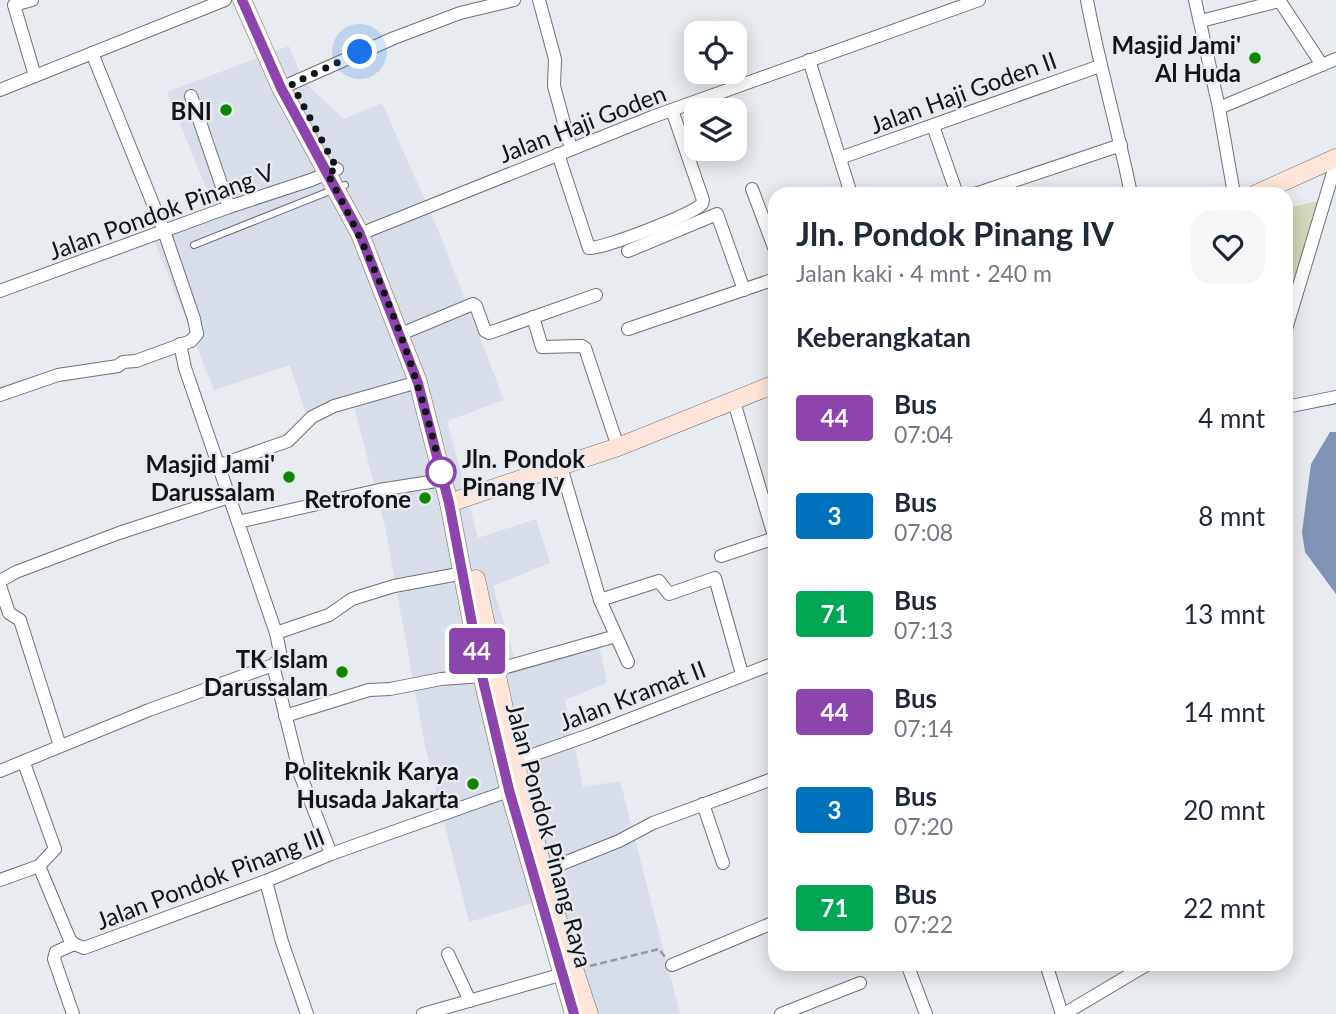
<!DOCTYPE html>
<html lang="id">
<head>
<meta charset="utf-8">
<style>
	:root { --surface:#fff; --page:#f6f6f7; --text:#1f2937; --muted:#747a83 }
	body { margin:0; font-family:Lato,sans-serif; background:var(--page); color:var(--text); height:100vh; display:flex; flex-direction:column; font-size:26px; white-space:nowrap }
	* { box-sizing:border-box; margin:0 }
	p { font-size:23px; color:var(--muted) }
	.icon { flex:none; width:38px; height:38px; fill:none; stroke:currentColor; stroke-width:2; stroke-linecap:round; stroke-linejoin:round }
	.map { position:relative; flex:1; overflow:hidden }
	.sheet { position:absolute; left:768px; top:187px; width:525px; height:784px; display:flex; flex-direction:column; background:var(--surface); border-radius:21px; box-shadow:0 4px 18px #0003 }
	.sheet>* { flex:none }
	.badge { padding:0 14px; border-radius:5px; font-size:24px; line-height:46px }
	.controls { position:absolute; left:684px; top:21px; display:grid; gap:14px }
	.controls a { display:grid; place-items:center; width:63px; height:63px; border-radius:14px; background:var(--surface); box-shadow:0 4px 18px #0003; font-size:35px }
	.you { position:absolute; width:35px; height:35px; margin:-18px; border:5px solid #fff; border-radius:50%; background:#1a73e8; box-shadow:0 0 0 10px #1a73e833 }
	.map>.badge { position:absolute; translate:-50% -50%; box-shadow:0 0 0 4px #fff }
	h2 { padding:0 28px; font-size:26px; line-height:63px }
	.round { display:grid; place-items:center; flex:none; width:74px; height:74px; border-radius:21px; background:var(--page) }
	.head { display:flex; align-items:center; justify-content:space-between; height:119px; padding:0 28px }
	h1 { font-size:33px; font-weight:700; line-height:52px }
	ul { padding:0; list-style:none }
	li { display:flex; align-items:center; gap:21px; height:98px; padding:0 28px }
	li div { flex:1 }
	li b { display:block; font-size:26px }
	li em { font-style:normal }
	li .badge { min-width:77px; font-weight:700; text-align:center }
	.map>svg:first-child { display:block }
</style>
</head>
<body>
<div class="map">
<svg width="1336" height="1014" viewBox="0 0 1336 1014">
	<rect width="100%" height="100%" fill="#e7eaef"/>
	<path fill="#d7dde9" d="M289 46 304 82 344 119 382 103 439 232 504 400 447 421 478 538 536 519 550 563 493 586 517 667 599 646 607 683 565 700 583 787 620 781 680 1014H568L532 903 469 922 425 746 385 527 354 406 309 423 290 365 214 390 155 242 216 212 167 92Z"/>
	<path fill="#d5d9bb" d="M1323 200 1286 305V208Z"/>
	<path fill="#7f93b7" d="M1330 432H1336V594L1305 552 1302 532 1311 464Z"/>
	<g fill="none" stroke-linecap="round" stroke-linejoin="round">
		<defs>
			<path id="lane" d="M194 245 345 185"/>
			<g id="street">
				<path d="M32 0 14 5 35 76"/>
				<path d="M539 0 555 59 554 86 571 149"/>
				<path d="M1087 0C1099 65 1118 129 1131 194"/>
				<path d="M1195 0 1219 108 1234 194"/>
				<path d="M1279 0 1322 65"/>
				<path d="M1201 21 1279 1"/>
				<path d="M809 60 851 194"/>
				<path d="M281 88 394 38 460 13 514 0"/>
				<path d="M0 90 225 0"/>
				<path d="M191 96 229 207"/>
				<path d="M1219 108 1336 59"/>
				<path d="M933 126 957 194"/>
				<path d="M558 154 589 248C603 249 691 215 702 204L703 200 672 110"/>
				<path d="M840 158 1100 66"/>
				<path d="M752 189 775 250"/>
				<path d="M975 194 1121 145"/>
				<path d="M360 234 652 117 979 0"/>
				<path d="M628 251 717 214 744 290"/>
				<path d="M0 291 229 207 311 180 337 169"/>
				<path d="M533 317 542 347 582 346 585 348 618 447"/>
				<path d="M628 329 775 279"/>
				<path d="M1286 329 1336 163"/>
				<path d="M408 331 473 304 476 306 485 331 489 333 596 295"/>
				<path d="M0 395 58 375 118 366 123 362 136 361 191 341 197 334 194 319 164 231 92 53"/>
				<path d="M1286 407 1336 397"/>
				<path d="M217 466 288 441 312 417 334 406 418 382"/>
				<path d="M561 467 600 600 628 662"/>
				<path d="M238 522 379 490 443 480"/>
				<path d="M721 556 772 539 774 536 734 402"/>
				<path d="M0 581 16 572 119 533 229 497"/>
				<path d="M0 586 9 613 20 620 60 746"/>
				<path d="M600 600 659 581 669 594 715 578 742 674"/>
				<path d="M276 633 329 615 352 599 394 586 464 573"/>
				<path d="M273 665 300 774 331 854"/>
				<path d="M496 670 616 636"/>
				<path d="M285 716 369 690 390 689 441 679 482 676"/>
				<path d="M510 763 589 735 775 663"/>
				<path d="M0 771 149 710 273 665 281 657 276 633 185 368 180 344"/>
				<path d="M703 804 723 863"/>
				<path d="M39 866 70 940 74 944 84 948 266 881 331 854 514 789"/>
				<path d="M539 873 619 841 653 823 775 778"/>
				<path d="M0 880 39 866 55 849 24 763"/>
				<path d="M266 881 282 942 307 1014"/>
				<path d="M448 954 470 1001"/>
				<path d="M907 964 926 1014"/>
				<path d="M1046 964 1062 1014"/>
				<path d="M672 965 775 922"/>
				<path d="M73 1014 54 959 56 952 74 944"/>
				<path d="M423 1014 567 973"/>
				<path d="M781 1014 860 983"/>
				<path d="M1064 1014 1148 964"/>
			</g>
			<g id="secondary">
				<path d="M242 0 281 88 360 234 418 382 449 503 482 676 509 790 574 1014"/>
				<path d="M1256 194 1336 158"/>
				<path d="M449 503 618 447 775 384"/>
				<path d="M476 579 521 787 552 902 589 1014"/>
			</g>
		</defs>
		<use href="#lane" stroke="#6e7175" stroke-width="8"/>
		<use href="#street" stroke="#6e7175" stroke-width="14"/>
		<use href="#secondary" stroke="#6e7175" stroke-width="19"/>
		<path stroke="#97999d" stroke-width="2.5" stroke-dasharray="7 3.5" stroke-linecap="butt" d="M590 966 659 949 665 957"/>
		<use href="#lane" stroke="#fff" stroke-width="6"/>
		<use href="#street" stroke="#fff" stroke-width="12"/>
		<use href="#secondary" stroke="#ffe5d8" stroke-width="18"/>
	</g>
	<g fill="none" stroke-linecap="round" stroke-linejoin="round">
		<defs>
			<path id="line" d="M242 0 281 88 360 234 418 383 449 503 482 676 509 790 574 1014"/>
		</defs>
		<use href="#line" stroke="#fff" stroke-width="16"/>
		<use href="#line" stroke="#8e44ad" stroke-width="10"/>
		<path stroke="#131416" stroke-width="7" stroke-dasharray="0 12.6" d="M360 52 292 84 337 169 327 173C380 270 419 372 443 480L441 472"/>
	</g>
	<g fill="#0f8601" stroke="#e7eaef" stroke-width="2.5">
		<circle cx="1255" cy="58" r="7"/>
		<circle cx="226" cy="110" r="7"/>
		<circle cx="289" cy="477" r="7"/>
		<circle cx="425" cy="498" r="7"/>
		<circle cx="342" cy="672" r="7"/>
		<circle cx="473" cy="784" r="7"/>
	</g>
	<circle fill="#fff" stroke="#8e44ad" stroke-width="3.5" cx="441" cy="472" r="14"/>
	<g text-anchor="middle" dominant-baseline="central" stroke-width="5" stroke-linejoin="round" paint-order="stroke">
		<g font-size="24" font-weight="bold" fill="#131416" stroke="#e7eaef" text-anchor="end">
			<text x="1241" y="44">Masjid Jami'<tspan x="1241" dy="28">Al Huda</tspan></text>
			<text x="212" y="110">BNI</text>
			<text x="275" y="463">Masjid Jami'<tspan x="275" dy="28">Darussalam</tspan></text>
			<text x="411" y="498">Retrofone</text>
			<text x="328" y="658">TK Islam<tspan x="328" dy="28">Darussalam</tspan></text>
			<text x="459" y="770">Politeknik Karya<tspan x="459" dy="28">Husada Jakarta</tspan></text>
		</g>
		<g font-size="24" fill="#131416" stroke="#e7eaef">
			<text transform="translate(963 92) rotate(-20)">Jalan Haji Goden II</text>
			<text transform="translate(582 123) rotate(-21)">Jalan Haji Goden</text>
			<text transform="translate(161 211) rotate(-20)">Jalan Pondok Pinang V</text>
			<text transform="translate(632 695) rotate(-21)">Jalan Kramat II</text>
			<text transform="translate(550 835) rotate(75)">Jalan Pondok Pinang Raya</text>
			<text transform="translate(210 878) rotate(-21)">Jalan Pondok Pinang III</text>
		</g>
		<g font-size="24" font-weight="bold" fill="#131416" stroke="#e7eaef" text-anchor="start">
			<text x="462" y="458">Jln. Pondok<tspan x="462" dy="28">Pinang IV</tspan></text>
		</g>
	</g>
</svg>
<div class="controls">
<a><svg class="icon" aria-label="locate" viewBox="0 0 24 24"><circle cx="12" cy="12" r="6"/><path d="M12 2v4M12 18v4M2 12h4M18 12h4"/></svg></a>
<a><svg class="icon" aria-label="layers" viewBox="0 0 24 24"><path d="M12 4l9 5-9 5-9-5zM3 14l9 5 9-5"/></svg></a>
</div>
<div class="you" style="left:360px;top:52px"></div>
<b class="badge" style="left:477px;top:651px;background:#8e44ad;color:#fff">44</b>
<section class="sheet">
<div class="head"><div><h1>Jln. Pondok Pinang IV</h1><p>Jalan kaki · 4 mnt · 240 m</p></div><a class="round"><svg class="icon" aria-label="heart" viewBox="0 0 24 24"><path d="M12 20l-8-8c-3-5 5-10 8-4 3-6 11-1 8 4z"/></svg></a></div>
<h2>Keberangkatan</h2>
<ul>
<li><span class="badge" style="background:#8e44ad;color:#fff">44</span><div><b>Bus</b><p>07:04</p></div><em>4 mnt</em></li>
<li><span class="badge" style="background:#0072bc;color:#fff">3</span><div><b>Bus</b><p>07:08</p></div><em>8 mnt</em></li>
<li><span class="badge" style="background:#00a651;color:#fff">71</span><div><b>Bus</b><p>07:13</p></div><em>13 mnt</em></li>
<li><span class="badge" style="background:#8e44ad;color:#fff">44</span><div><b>Bus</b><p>07:14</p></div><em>14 mnt</em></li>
<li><span class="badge" style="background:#0072bc;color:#fff">3</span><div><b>Bus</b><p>07:20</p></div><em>20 mnt</em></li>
<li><span class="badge" style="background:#00a651;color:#fff">71</span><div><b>Bus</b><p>07:22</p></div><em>22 mnt</em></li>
</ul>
</section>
</div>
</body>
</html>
